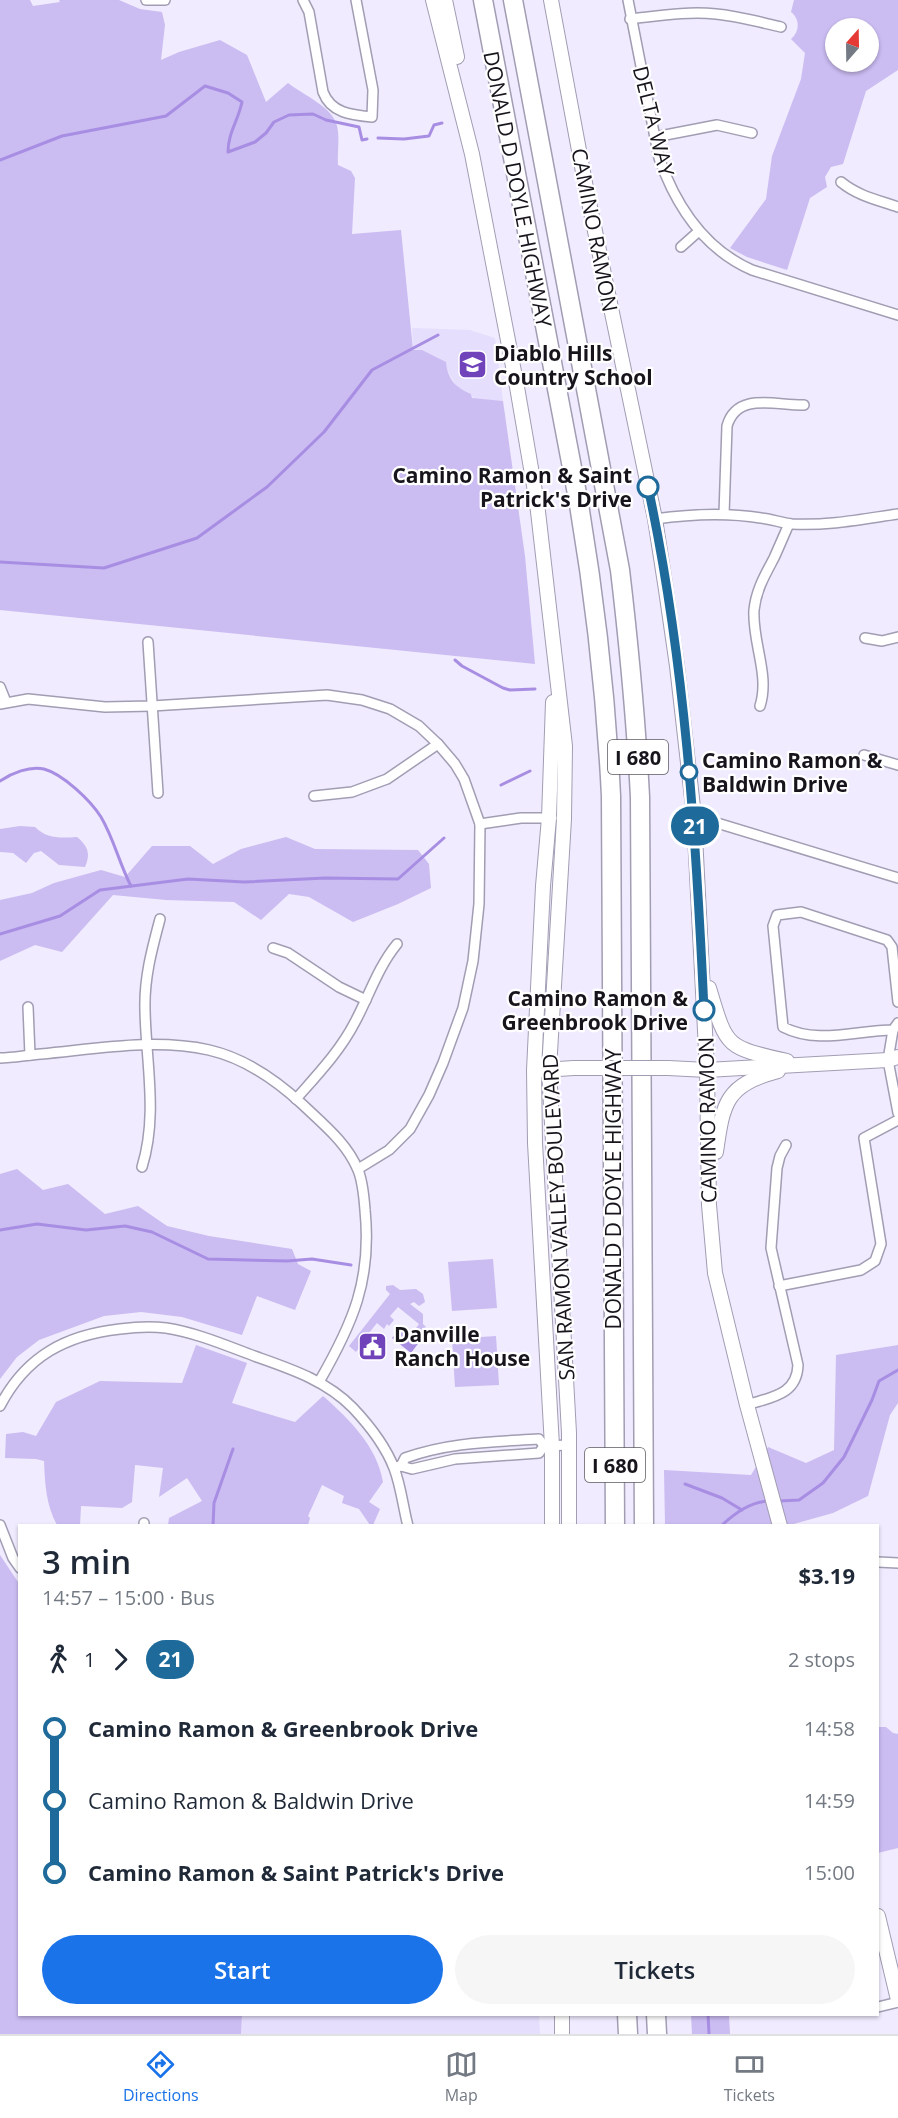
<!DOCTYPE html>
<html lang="en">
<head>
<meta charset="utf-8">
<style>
	:root { --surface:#fff; --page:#f6f6f7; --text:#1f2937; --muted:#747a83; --line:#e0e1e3; --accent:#1a73e8 }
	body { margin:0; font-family:"Open Sans",sans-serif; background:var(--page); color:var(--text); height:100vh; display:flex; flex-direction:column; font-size:22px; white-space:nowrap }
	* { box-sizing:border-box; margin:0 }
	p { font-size:20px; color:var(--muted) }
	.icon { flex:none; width:33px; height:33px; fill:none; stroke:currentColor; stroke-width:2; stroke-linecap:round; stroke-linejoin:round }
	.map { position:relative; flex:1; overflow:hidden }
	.side { position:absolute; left:18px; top:1524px; width:861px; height:492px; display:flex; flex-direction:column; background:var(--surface); border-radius:0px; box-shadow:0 2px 4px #0004 }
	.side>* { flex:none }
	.badge { padding:0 12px; border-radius:20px; font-size:21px; line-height:39px }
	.needle { width:39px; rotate:20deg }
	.fabs { position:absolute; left:825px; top:18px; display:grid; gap:12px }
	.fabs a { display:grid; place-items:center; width:54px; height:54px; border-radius:50%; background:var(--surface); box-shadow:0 2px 4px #0004; font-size:30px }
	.map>.badge { position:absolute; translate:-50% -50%; box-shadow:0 0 0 3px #fff }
	.legs { display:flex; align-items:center; gap:9px; height:66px; padding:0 24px; font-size:20px }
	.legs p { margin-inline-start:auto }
	.overview { display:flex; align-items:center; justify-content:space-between; height:102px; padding:0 24px }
	h1 { font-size:33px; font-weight:600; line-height:45px }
	.primary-button { display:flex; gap:12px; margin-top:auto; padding:12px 24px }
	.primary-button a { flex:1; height:69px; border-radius:36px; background:var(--accent); color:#fff; font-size:24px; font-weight:600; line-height:69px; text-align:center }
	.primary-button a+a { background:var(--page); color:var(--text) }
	ul { padding:0 24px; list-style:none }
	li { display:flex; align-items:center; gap:21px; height:72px; font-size:22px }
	li i { display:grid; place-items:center; width:9px; height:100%; margin:0 8px; background:currentColor }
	li i::after { content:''; width:15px; height:15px; margin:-8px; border:4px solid; border-radius:50%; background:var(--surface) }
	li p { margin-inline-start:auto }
	li:first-child i { background:linear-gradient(#0000 50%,currentColor 0) }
	li:last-child i { background:linear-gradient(currentColor 50%,#0000 0) }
	.tab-bar { display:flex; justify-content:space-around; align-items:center; height:84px; border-top:2px solid var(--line); background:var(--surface); font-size:16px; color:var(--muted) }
	.tab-bar a { display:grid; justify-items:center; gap:3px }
	.tab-bar .on { color:var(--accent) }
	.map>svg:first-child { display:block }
</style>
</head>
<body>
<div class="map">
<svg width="898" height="2034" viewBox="0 0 898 2034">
	<rect width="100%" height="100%" fill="#f0ebfe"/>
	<g fill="#e6defd">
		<path d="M412 328 470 330 495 338 503 401 474 399 471 394 457 387 446 369 413 350Z"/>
		<path d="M242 2015H539L540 2034H241Z"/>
	</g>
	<g fill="#cbbcf2" fill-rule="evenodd">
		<path d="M0 0H30L33 6 60 2 59 0H119L140 9 162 12 165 25 161 60 179 52 220 40 247 55 266 102 288 83C303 95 333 107 337 126 340 138 337 153 338 165L351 171 355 178 352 234 401 230 413 350H422L446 362C447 379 456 388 471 394L472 398 503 401 525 556 535 664 0 610Z"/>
		<path d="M794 0H898V70L866 91 843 164 831 167 825 177 827 187 810 198 787 270 747 257 730 248 766 199 772 156 801 79 805 53 791 39C800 31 800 19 791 12ZM836 28H868V62H836Z"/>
		<path d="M20 826 35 827C47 839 60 838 77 837 88 846 91 854 85 867L59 865 41 851 34 853 26 863 13 853 0 852V829Z"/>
		<path d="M286 837 315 849 418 850 429 864 431 888 398 904 353 922 309 897 289 894 261 920 234 902 166 900 113 895 62 952 35 945 0 961V900L32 893 54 883 101 870 125 877 152 846H190L213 864 241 849Z"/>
		<path d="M17 1169 43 1190 68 1184 105 1214 138 1206 167 1226 209 1236 292 1249 298 1264 311 1271 295 1310 257 1296 242 1335 182 1317 141 1312 104 1316 39 1340 17 1357 0 1379V1174Z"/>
		<path d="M493 1259 497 1308 452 1311 448 1262Z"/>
		<path d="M393 1285 400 1290 416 1289 423 1294 425 1302 419 1306 414 1302 410 1304 423 1314V1324L426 1327 422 1332 416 1328 419 1324 398 1307 390 1316 394 1320 389 1326 387 1324 384 1329 377 1323 360 1344V1347L356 1352 349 1346 390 1294 386 1290V1286Z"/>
		<path d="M496 1336 499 1385 455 1387 452 1339Z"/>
		<path d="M196 1345 247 1363 232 1403 295 1422 323 1396C349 1419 377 1446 383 1482L369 1502 380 1509 373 1525H370L359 1509 342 1503 344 1496 322 1485 308 1516 310 1518 308 1525H168L169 1518 202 1501 187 1478 159 1497 163 1468 135 1465 132 1502 122 1508 81 1506 80 1525H57C46 1505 45 1484 44 1461L36 1459 5 1458 6 1434 23 1432 36 1436 56 1402 100 1381 182 1383Z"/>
		<path d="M898 1345V1403L890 1415 868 1496 833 1513 790 1525H665L664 1470 751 1475 768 1447 806 1463 834 1450 836 1355Z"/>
		<path d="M0 1555 20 1585V2014L242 2015 241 2034H0Z"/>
		<path d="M878 1727H886L893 1733 898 1734V1848L878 1853Z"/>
		<path d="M691 2015H729L730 2034H692Z"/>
	</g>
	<path fill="#a88ee3" d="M401 1327 420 1341 411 1353 392 1338Z"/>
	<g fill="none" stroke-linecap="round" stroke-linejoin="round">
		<g stroke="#a88ee3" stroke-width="3">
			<path d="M378 138 404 139 429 136 434 125 442 123"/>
			<path d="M0 160 62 136 166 116 205 86 228 93 242 102C238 121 228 133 228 152L255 142 266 133 274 122 289 115 313 114 326 120 359 127 362 140 367 139"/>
			<path d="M0 562 104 568 197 538 267 487 324 432 372 370 438 335"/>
			<path d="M455 660 462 666 503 688 510 690 535 689"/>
			<path d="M0 781C12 773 29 766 44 769 63 774 91 801 101 817 114 839 119 863 131 886"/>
			<path d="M501 785 530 771"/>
			<path d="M0 934 60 916 100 890 188 879 244 882 325 878 398 879 444 838"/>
			<path d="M0 1230 37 1224 86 1230 125 1226 152 1232 208 1259 287 1261 312 1259 351 1265"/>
			<path d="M685 1484 722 1498 742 1510"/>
			<path d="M779 1501 799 1500 823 1483 844 1457 872 1400 879 1381 898 1370"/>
			<path d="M213 1526 214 1503 233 1449"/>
			<path d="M721 1526C735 1513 750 1502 769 1501"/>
			<path d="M708 2014 709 2034"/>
		</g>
		<defs>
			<g id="street">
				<path d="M146 0H165"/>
				<path d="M303 0 309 12 323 92C331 113 351 115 372 117L373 90 356 0"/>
				<path d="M628 0 659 158C676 206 704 249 752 270L898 315"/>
				<path d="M630 19C658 16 687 11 716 14 738 16 759 22 781 27"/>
				<path d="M655 137 717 125 752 133"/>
				<path d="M841 182C858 196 878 200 898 207"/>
				<path d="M681 247 699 231"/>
				<path d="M724 514 727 426C737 391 777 406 804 405"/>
				<path d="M655 519C690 514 725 512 761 518 771 519 782 523 792 524 828 526 863 519 898 514"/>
				<path d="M865 638 882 641 898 637"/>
				<path d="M148 642 158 793"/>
				<path d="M0 687 6 702"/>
				<path d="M0 704 28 699 105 707 152 706 327 695 362 700 390 709 419 726 438 744 455 764 464 779 480 824 479 904 473 961 463 1008 443 1063 429 1095 410 1129 389 1150 358 1169"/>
				<path d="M760 706C770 675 752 642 754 610 756 590 765 575 774 558 779 547 784 535 789 524"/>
				<path d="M864 755 898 765"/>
				<path d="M314 796 352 792 387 779 438 744"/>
				<path d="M694 816 898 878"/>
				<path d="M480 824 521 818H552"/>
				<path d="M273 948 288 953 339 987 366 1000"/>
				<path d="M898 1002 892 947 887 940 801 912 777 915 773 926 783 1027C818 1045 856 1030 893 1030L898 1023"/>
				<path d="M28 1007 30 1055"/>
				<path d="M893 1030 888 1060 898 1113"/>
				<path d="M0 1058C13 1058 27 1055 41 1054 96 1049 154 1038 209 1050 244 1058 276 1080 302 1104 323 1124 347 1143 358 1170 363 1182 364 1197 365 1210 372 1280 353 1323 319 1382"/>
				<path d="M296 1099C318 1074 340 1051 355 1022 369 996 378 967 397 944"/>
				<path d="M142 1167C158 1115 146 1063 145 1010 144 978 152 949 160 919"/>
				<path d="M779 1286 861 1270 875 1261 881 1244 864 1138 898 1120"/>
				<path d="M747 1405C771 1397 797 1395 798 1365L771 1248 777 1168 780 1156 786 1145"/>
				<path d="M0 1406C26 1356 66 1335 120 1329 135 1327 151 1326 166 1328 198 1333 227 1346 257 1357 291 1369 327 1381 353 1408 369 1425 385 1445 394 1468 401 1486 403 1507 408 1526"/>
				<path d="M401 1466 405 1458C449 1442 493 1442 539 1439L544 1446 569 1445"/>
				<path d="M396 1467 401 1466 412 1469 455 1459 539 1453 544 1446"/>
				<path d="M144 1523V1526"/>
				<path d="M0 1525 13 1558 20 1568"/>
				<path d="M878 1562 898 1563"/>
				<path d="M878 2007 898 2002"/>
			</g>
			<g id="secondary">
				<path d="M433 0 472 154 517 387 537 503 565 746 564 819 549 1069 569 1433V1526"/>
				<path d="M445 0 457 57"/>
				<path d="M551 0 586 188 655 519 666 590 677 666 694 816 707 1070 709 1205 715 1273 747 1405 780 1526"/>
				<path d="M709 988C727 1048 725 1047 787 1061"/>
				<path d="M668 1068 707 1070 888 1060 898 1057"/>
				<path d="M542 1070 574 1068"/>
				<path d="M716 1152C723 1102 726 1085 778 1071"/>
				<path d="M552 1526V1446L535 1143 534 1070 543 886 549 818 553 702"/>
				<path d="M878 1916 898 2000"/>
				<path d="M562 2034V2014"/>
			</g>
			<g id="highway">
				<path d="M483 0 578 499C595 598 606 696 611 796L615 1526"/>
				<path d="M513 0 620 570C629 646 636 721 640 797L644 1526"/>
				<path d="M627 2014 628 2034"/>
				<path d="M656 2014 657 2034"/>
			</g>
		</defs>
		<use href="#street" stroke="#a29db3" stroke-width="12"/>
		<use href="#secondary" stroke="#a29db3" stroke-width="16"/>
		<use href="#highway" stroke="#a29db3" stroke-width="21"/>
		<use href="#street" stroke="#fff" stroke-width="9"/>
		<use href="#secondary" stroke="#fff" stroke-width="14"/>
		<use href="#highway" stroke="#fff" stroke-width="18"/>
		<defs>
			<path id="secondary-bridge" d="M574 1068H668"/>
		</defs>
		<use href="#secondary-bridge" stroke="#a29db3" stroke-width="16" stroke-linecap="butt"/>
		<use href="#secondary-bridge" stroke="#fff" stroke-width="14"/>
	</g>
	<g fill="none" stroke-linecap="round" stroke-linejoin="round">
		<defs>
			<path id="line-1" d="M648 487C685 659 696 835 704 1010"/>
		</defs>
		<use href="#line-1" stroke="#fff" stroke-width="14"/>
		<use href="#line-1" stroke="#1e6b9b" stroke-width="9"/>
	</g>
	<defs>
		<symbol id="school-square" viewBox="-11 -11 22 22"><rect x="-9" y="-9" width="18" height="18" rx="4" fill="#7143ba" stroke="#fff"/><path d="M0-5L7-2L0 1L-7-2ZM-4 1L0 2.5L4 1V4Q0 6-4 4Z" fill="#fff"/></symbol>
		<symbol id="civic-square" viewBox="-11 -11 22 22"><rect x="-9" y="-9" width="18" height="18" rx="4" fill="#7143ba" stroke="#fff"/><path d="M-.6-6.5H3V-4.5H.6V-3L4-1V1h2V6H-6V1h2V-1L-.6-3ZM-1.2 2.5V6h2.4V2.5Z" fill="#fff"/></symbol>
	</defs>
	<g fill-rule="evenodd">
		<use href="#school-square" x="456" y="348" width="33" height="33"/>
		<use href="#civic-square" x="356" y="1330" width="33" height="33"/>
	</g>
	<g fill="#fff" stroke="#1e6b9b" stroke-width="3">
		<circle cx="648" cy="487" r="10"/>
		<circle cx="689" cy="772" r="8"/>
		<circle cx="704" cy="1010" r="10"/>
	</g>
	<g text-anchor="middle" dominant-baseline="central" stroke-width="4.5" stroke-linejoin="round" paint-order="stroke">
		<g fill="#fff" stroke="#5d5a60" stroke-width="1.5">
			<rect x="608" y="740" width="60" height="34" rx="4.5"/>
			<rect x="585" y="1448" width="60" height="34" rx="4.5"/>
		</g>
		<g font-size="20" font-weight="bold" fill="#17141c">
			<text x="638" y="757">I 680</text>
			<text x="615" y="1465">I 680</text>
		</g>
		<g font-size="21" fill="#17141c" stroke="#fff">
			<text transform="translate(654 121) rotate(76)">DELTA WAY</text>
			<text transform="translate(518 189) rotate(79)">DONALD D DOYLE HIGHWAY</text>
			<text transform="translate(595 230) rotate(79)">CAMINO RAMON</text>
			<text transform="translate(707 1120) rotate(-91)">CAMINO RAMON</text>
			<text transform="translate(613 1189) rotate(-90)">DONALD D DOYLE HIGHWAY</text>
			<text transform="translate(558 1217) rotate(-93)">SAN RAMON VALLEY BOULEVARD</text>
		</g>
		<g font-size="21" font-weight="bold" fill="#17141c" stroke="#fff" text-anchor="start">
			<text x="494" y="353">Diablo Hills<tspan x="494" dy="24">Country School</tspan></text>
			<text x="394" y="1334">Danville<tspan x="394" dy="24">Ranch House</tspan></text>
		</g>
		<g font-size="21" font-weight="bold" fill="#17141c" stroke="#fff" text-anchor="end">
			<text x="632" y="475">Camino Ramon &amp; Saint<tspan x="632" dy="24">Patrick's Drive</tspan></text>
			<text x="702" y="760" text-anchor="start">Camino Ramon &amp;<tspan x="702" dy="24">Baldwin Drive</tspan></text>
			<text x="688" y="998">Camino Ramon &amp;<tspan x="688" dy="24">Greenbrook Drive</tspan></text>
		</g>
	</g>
</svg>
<div class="fabs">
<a><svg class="needle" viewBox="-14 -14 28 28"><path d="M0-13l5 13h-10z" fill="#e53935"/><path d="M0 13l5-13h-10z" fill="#747a83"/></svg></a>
</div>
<b class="badge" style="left:695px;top:826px;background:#1e6b9b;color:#fff">21</b>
<section class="side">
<div class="overview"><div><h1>3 min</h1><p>14:57 – 15:00 · Bus</p></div><b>$3.19</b></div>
<div class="legs"><svg class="icon" aria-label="walk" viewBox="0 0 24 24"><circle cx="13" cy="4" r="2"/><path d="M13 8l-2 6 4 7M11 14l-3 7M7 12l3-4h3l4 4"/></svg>1<svg class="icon" aria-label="forward" viewBox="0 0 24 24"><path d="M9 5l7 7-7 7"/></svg><b class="badge" style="background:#1e6b9b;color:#fff">21</b><p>2 stops</p></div>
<ul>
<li><i style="color:#1e6b9b"></i><b>Camino Ramon &amp; Greenbrook Drive</b><p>14:58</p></li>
<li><i style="color:#1e6b9b"></i><span>Camino Ramon &amp; Baldwin Drive</span><p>14:59</p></li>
<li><i style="color:#1e6b9b"></i><b>Camino Ramon &amp; Saint Patrick's Drive</b><p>15:00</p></li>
</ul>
<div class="primary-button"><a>Start</a><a>Tickets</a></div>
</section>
</div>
<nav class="tab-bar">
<a class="on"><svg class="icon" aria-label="directions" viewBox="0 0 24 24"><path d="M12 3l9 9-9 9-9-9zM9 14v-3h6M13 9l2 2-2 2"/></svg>Directions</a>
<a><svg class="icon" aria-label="map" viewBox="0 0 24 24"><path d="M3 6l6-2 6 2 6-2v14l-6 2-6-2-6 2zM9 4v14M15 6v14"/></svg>Map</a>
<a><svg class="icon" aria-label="tickets" viewBox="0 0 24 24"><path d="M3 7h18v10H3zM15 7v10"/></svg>Tickets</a>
</nav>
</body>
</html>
